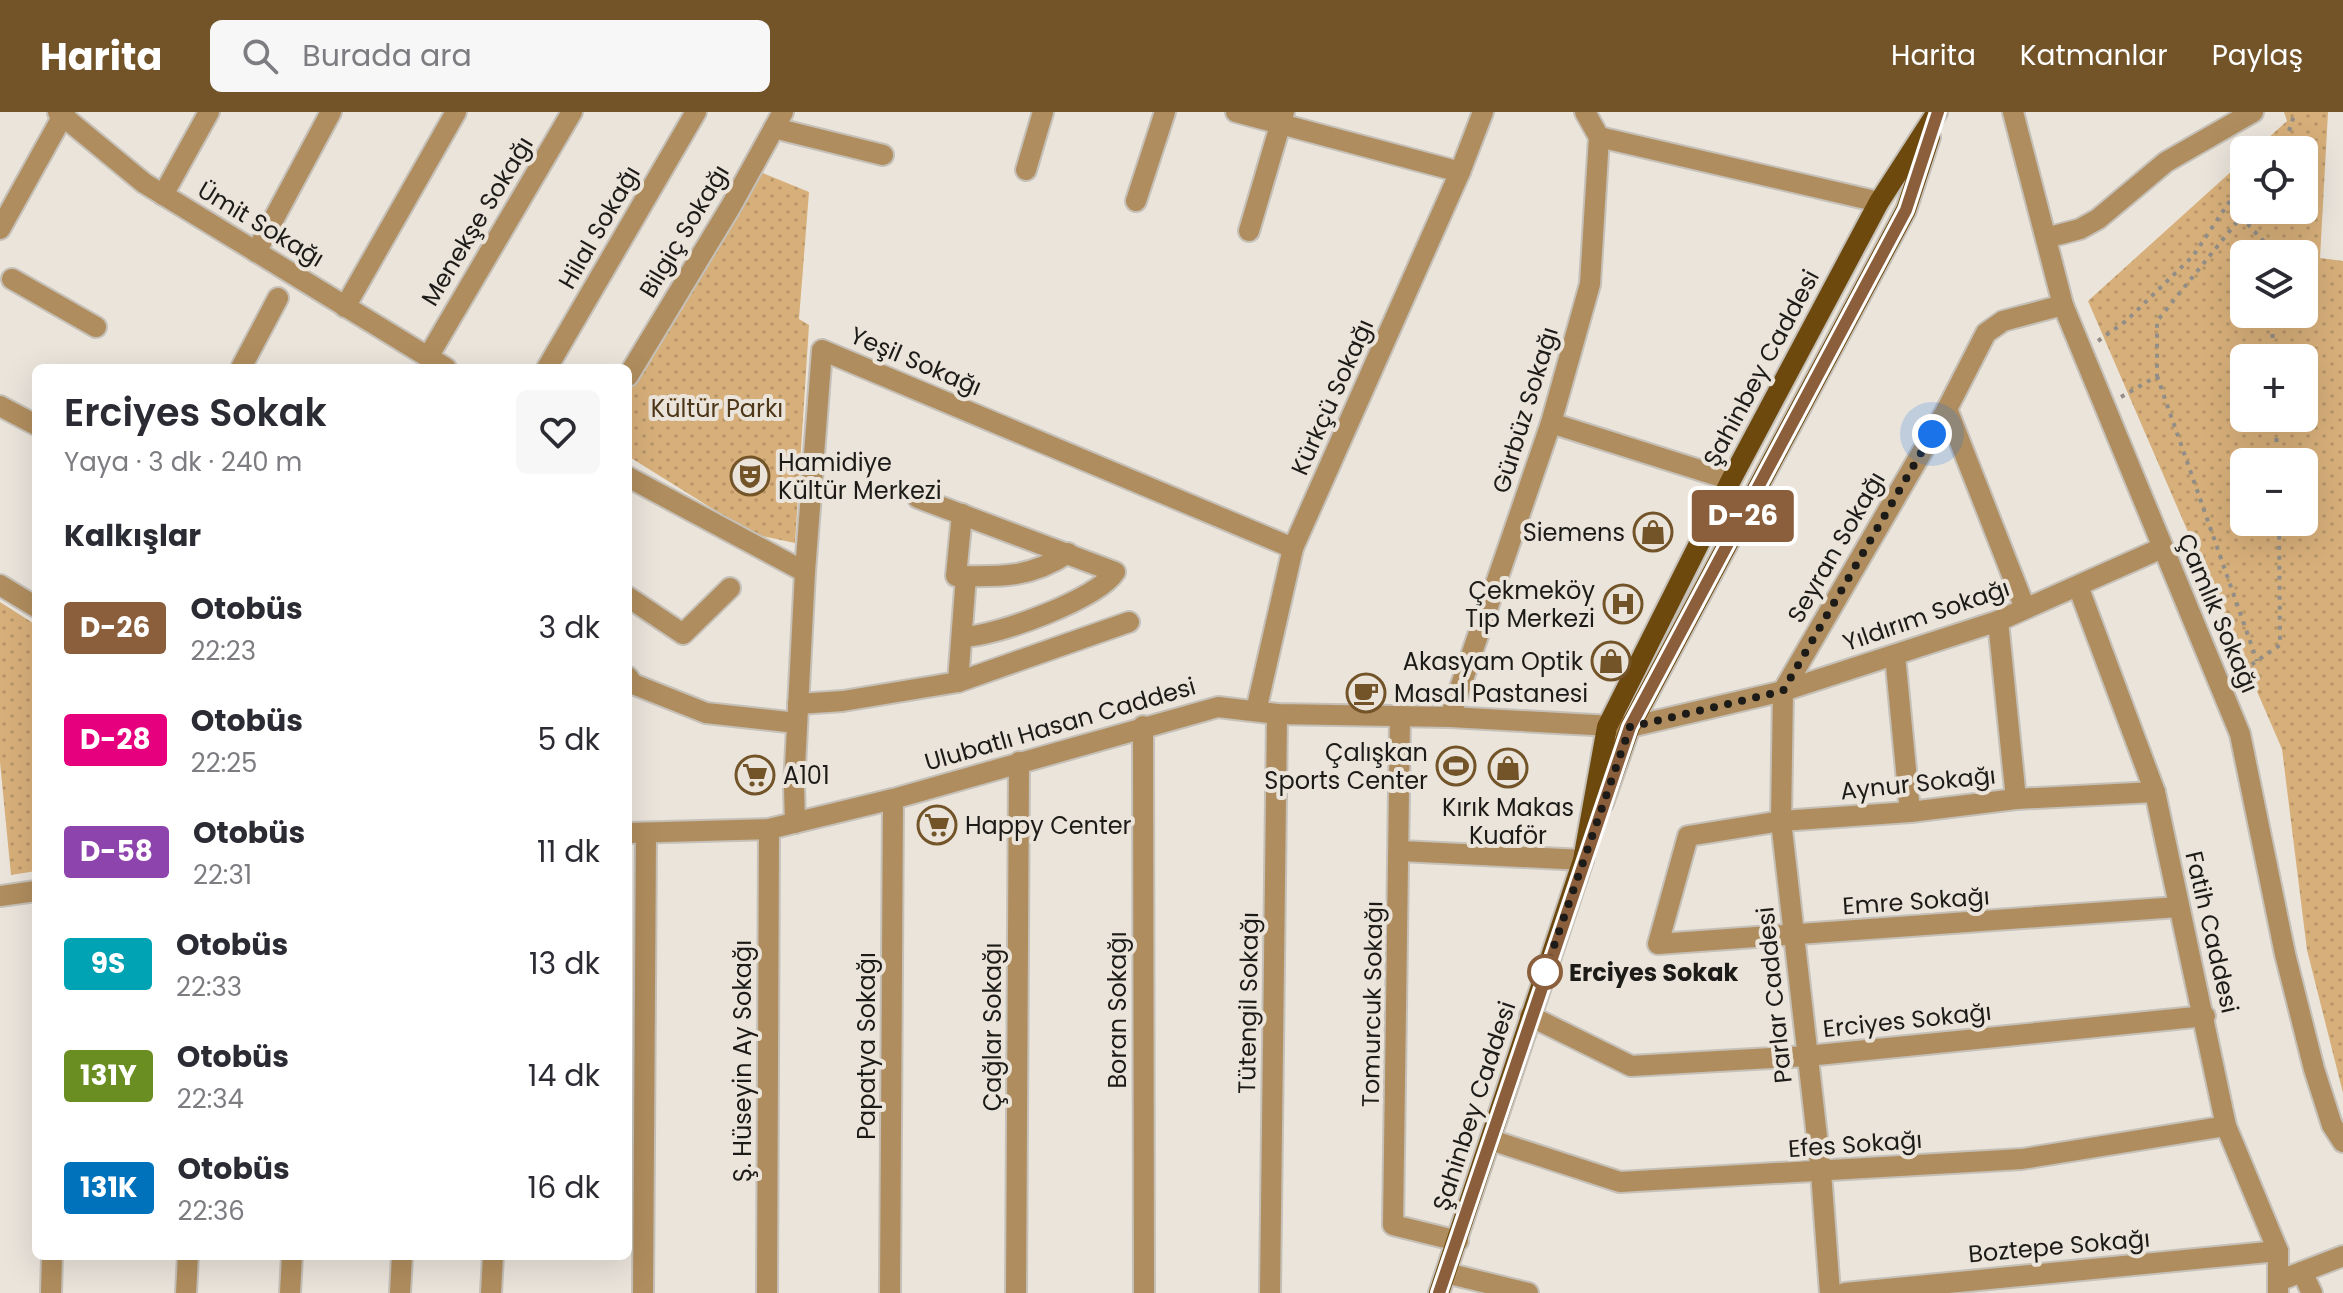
<!DOCTYPE html>
<html lang="tr">
<head>
<meta charset="utf-8">
<style>
	:root { --surface:#fff; --page:#f7f7f7; --text:#2b2b33; --muted:#7c7c81; --accent:#735429 }
	body { margin:0; font-family:Poppins,sans-serif; background:var(--page); color:var(--text); height:100vh; display:flex; flex-direction:column; font-size:30px; white-space:nowrap }
	* { box-sizing:border-box; margin:0 }
	p { font-size:26px; color:var(--muted) }
	.icon { flex:none; width:44px; height:44px; fill:none; stroke:currentColor; stroke-width:2; stroke-linecap:round; stroke-linejoin:round }
	.map { position:relative; flex:1; overflow:hidden }
	.panel { position:absolute; left:32px; top:252px; width:600px; height:896px; display:flex; flex-direction:column; background:var(--surface); border-radius:12px; box-shadow:0 8px 32px #0002 }
	.panel>* { flex:none }
	.badge { padding:0 16px; border-radius:6px; font-size:28px; line-height:52px }
	.tools { position:absolute; left:2230px; top:24px; display:grid; gap:16px }
	.tools a { display:grid; place-items:center; width:88px; height:88px; border-radius:12px; background:var(--surface); box-shadow:0 8px 32px #0002; font-size:40px }
	.you { position:absolute; width:40px; height:40px; margin:-20px; border:6px solid #fff; border-radius:50%; background:#1a73e8; box-shadow:0 0 0 12px #1a73e833 }
	.map>.badge { position:absolute; translate:-50% -50%; box-shadow:0 0 0 4px #fff }
	h2 { padding:0 32px; font-size:30px; line-height:72px }
	.round { display:grid; place-items:center; flex:none; width:84px; height:84px; border-radius:12px; background:var(--page) }
	.summary { display:flex; align-items:center; justify-content:space-between; height:136px; padding:0 32px }
	h1 { font-size:38px; font-weight:600; line-height:60px }
	ul { padding:0; list-style:none }
	li { display:flex; align-items:center; gap:24px; height:112px; padding:0 32px }
	li div { flex:1 }
	li b { display:block; font-size:30px }
	li em { font-style:normal }
	li .badge { min-width:88px; font-weight:700; text-align:center }
	header { display:flex; align-items:center; gap:48px; box-sizing:border-box; height:112px; padding:0 40px; background:var(--accent); color:#fff }
	header strong { font-size:38px }
	nav { display:flex; gap:44px; margin-inline-start:auto; font-size:28px }
	.search { width:560px; height:72px; background:var(--page); display:flex; align-items:center; gap:20px; box-sizing:border-box; padding:0 28px; border-radius:12px; color:var(--muted); font-size:30px }
	.map>svg:first-child { display:block }
</style>
</head>
<body>
<header>
<strong>Harita</strong>
<div class="search"><svg class="icon" aria-label="search" viewBox="0 0 24 24"><circle cx="10" cy="10" r="6"/><path d="M15 15l6 6"/></svg>Burada ara</div>
<nav><a>Harita</a><a>Katmanlar</a><a>Paylaş</a></nav>
</header>
<div class="map">
<svg width="2343" height="1181" viewBox="0 0 2343 1181">
	<defs>
		<pattern id="grass-dots" width="8" height="8" patternUnits="userSpaceOnUse" patternTransform="scale(2)"><rect width="8" height="8" fill="#d7af7a"/><path d="M2 2h.1M6 6h.1" fill="none" stroke="#b89669" stroke-width="1.8" stroke-linecap="round"/></pattern>
	</defs>
	<rect width="100%" height="100%" fill="#eae4db"/>
	<g fill="url(#grass-dots)" fill-rule="evenodd">
		<path d="M2284 0H2328L2320 146 2343 149V981L2307 838 2282 637 2088 189 2244 48V98H2304V38H2255L2287 9ZM2244 142H2304V202H2244ZM2304 246V306H2244V246ZM2244 350H2304V410H2244Z"/>
		<path d="M755 58 809 80 799 207 809 213 795 431 753 422 628 344V275Z"/>
		<path d="M0 490 36 513V759L11 763 0 650Z"/>
	</g>
	<g fill="none" stroke-linecap="round" stroke-linejoin="round">
		<defs>
			<g id="minor">
				<path d="M58 0 144 71 446 256"/>
				<path d="M1236 0 1460 60"/>
				<path d="M2013 0 2063 193 2240 622 2285 842 2314 957 2332 1013 2343 1030"/>
				<path d="M774 16 883 43"/>
				<path d="M1599 25 1879 90"/>
				<path d="M1026 58 1043 0"/>
				<path d="M163 83 209 0"/>
				<path d="M1136 89 1165 0"/>
				<path d="M0 117 65 0"/>
				<path d="M1249 119 1284 0"/>
				<path d="M2046 126 2080 117 2098 107 2166 50 2253 0"/>
				<path d="M256 140 331 0"/>
				<path d="M12 167 96 215"/>
				<path d="M345 195 456 0"/>
				<path d="M428 245 572 0"/>
				<path d="M241 256 278 186"/>
				<path d="M547 256 696 0"/>
				<path d="M628 264 731 94 783 0"/>
				<path d="M0 294 36 313"/>
				<path d="M1947 297 2025 496"/>
				<path d="M1551 311 1731 368"/>
				<path d="M628 365 805 460"/>
				<path d="M918 386 1115 460C1098 487 994 525 962 525"/>
				<path d="M962 402 956 464C1000 465 1031 466 1068 441"/>
				<path d="M0 473 36 495"/>
				<path d="M2078 474 2155 680 2226 1014 2278 1139V1181"/>
				<path d="M628 485 683 522 730 476"/>
				<path d="M1998 509 2016 687"/>
				<path d="M1895 543 1910 700"/>
				<path d="M628 565 633 572 706 601 797 611"/>
				<path d="M958 570 966 464"/>
				<path d="M798 592 843 589 958 570 1129 510"/>
				<path d="M1256 599 1293 436 1460 60 1483 0"/>
				<path d="M1400 605 1393 1113 1458 1129"/>
				<path d="M1450 605 1551 311 1590 172 1599 25 1585 0"/>
				<path d="M1143 614 1144 1181"/>
				<path d="M2155 680 2016 687 1910 700 1781 709 1688 724 1658 832 2178 795"/>
				<path d="M795 711 794 674 805 460 822 238 1293 436"/>
				<path d="M628 721 769 717 893 687 1218 595 1277 602 1450 605 1630 615 1783 579 1998 509 2162 436"/>
				<path d="M1401 739 1583 748"/>
				<path d="M0 784 36 779"/>
				<path d="M1530 904 1631 954 1807 944 2205 904"/>
				<path d="M1491 1028 1620 1070 2022 1047 2226 1014"/>
				<path d="M2302 1160 2312 1181"/>
				<path d="M1446 1161 1528 1181"/>
				<path d="M2278 1169 2343 1144"/>
				<path d="M51 1181 52 1144"/>
				<path d="M186 1181 188 1144"/>
				<path d="M290 1181 292 1144"/>
				<path d="M400 1181 402 1144"/>
				<path d="M491 1181 493 1144"/>
				<path d="M643 1181 646 721"/>
				<path d="M767 1181 769 717"/>
				<path d="M890 1181 893 687"/>
				<path d="M1016 1181 1019 650"/>
				<path d="M1270 1181 1277 602"/>
				<path d="M1830 1181 1821 1060 1781 709 1783 579 1947 297 1986 221 2003 209 2063 193"/>
				<path d="M1845 1181 2278 1139"/>
			</g>
			<g id="major">
				<path d="M1603 691 1630 615 1906 98 1930 25"/>
				<path d="M1439 1181 1583 748 1607 615 1731 368 1879 90 1937 0"/>
			</g>
		</defs>
		<use href="#minor" stroke="#c5c0b8" stroke-width="24"/>
		<use href="#major" stroke="#c5c0b8" stroke-width="24"/>
		<g stroke="#928e87" stroke-width="4" stroke-dasharray="4 6" stroke-linecap="butt">
			<path d="M2283 38 2295 0"/>
			<path d="M2272 202 2273 246"/>
			<path d="M2098 229 2126 209 2193 144 2244 68"/>
			<path d="M2157 264 2257 549"/>
			<path d="M2121 285 2157 264V209L2241 105 2269 135V142"/>
			<path d="M2276 306 2277 350"/>
			<path d="M2235 564 2280 533 2279 410"/>
		</g>
		<use href="#minor" stroke="#b08d5e" stroke-width="20"/>
		<use href="#major" stroke="#6e490e" stroke-width="20"/>
	</g>
	<g fill="none" stroke-linecap="round" stroke-linejoin="round">
		<defs>
			<path id="line" d="M1439 1181 1630 615 1906 98 1938 0"/>
		</defs>
		<use href="#line" stroke="#fff" stroke-width="18"/>
		<use href="#line" stroke="#8b5e3c" stroke-width="12"/>
		<path stroke="#1d1b18" stroke-width="8" stroke-dasharray="0 14.4" d="M1545 860 1630 615 1783 579 1932 322"/>
	</g>
	<defs>
		<symbol id="theatre-ring" viewBox="-11 -11 22 22"><circle r="9.5" fill="#eae4db" stroke="#735429" stroke-width="1.5"/><path d="M-5-5.5Q0-4 5-5.5V0Q5 5 0 6Q-5 5-5 0ZM-3.3-2.5H-1v1.5H-3.3ZM1-2.5H3.3v1.5H1ZM-2.8 1Q0 5.5 2.8 1Z" fill="#735429"/></symbol>
		<symbol id="shop-ring" viewBox="-11 -11 22 22"><circle r="9.5" fill="#eae4db" stroke="#735429" stroke-width="1.5"/><path d="M-5-2.5h2.3a2.7 3.5 0 0 1 5.4 0H5L5.5 6h-11ZM-1.5-2.5h3a1.5 2.3 0 0 0-3 0Z" fill="#735429"/></symbol>
		<symbol id="hospital-ring" viewBox="-11 -11 22 22"><circle r="9.5" fill="#eae4db" stroke="#735429" stroke-width="1.5"/><path d="M-5-5h3v3.5h4V-5h3V5h-3V1.5h-4V5h-3Z" fill="#735429"/></symbol>
		<symbol id="cafe-ring" viewBox="-11 -11 22 22"><circle r="9.5" fill="#eae4db" stroke="#735429" stroke-width="1.5"/><path d="M-5.5-4.5H6V0H3Q3 3.5 0 3.5H-2.5Q-5.5 3.5-5.5 0ZM3-3.2v2h1.7v-2ZM-6 4.5H4V6H-6Z" fill="#735429"/></symbol>
		<symbol id="stadium-ring" viewBox="-11 -11 22 22"><circle r="9.5" fill="#eae4db" stroke="#735429" stroke-width="1.5"/><path d="M0-5a6.5 5 0 1 0 0 10a6.5 5 0 1 0 0-10ZM-3.5-1.8h7v3.6h-7Z" fill="#735429"/></symbol>
		<symbol id="supermarket-ring" viewBox="-11 -11 22 22"><circle r="9.5" fill="#eae4db" stroke="#735429" stroke-width="1.5"/><path d="M-6-5.5h2.5l.6 2H6L4.5 2H-2.5L-4.4-4H-6ZM-1.5 3.2a1.3 1.3 0 1 0 .1 0ZM3 3.2a1.3 1.3 0 1 0 .1 0Z" fill="#735429"/></symbol>
	</defs>
	<g fill-rule="evenodd">
		<use href="#theatre-ring" x="728" y="342" width="44" height="44"/>
		<use href="#shop-ring" x="1631" y="398" width="44" height="44"/>
		<use href="#hospital-ring" x="1601" y="470" width="44" height="44"/>
		<use href="#shop-ring" x="1589" y="527" width="44" height="44"/>
		<use href="#cafe-ring" x="1344" y="559" width="44" height="44"/>
		<use href="#stadium-ring" x="1434" y="632" width="44" height="44"/>
		<use href="#shop-ring" x="1486" y="634" width="44" height="44"/>
		<use href="#supermarket-ring" x="733" y="641" width="44" height="44"/>
		<use href="#supermarket-ring" x="915" y="691" width="44" height="44"/>
	</g>
	<circle fill="#fff" stroke="#8b5e3c" stroke-width="4" cx="1545" cy="860" r="16"/>
	<g text-anchor="middle" dominant-baseline="central" stroke-width="8" stroke-linejoin="round" paint-order="stroke">
		<g font-size="24" fill="#1d1b18" stroke="#eae4db">
			<text transform="translate(477 109) rotate(-59)">Menekşe Sokağı</text>
			<text transform="translate(261 112) rotate(31)">Ümit Sokağı</text>
			<text transform="translate(599 115) rotate(-60)">Hilal Sokağı</text>
			<text transform="translate(684 119) rotate(-59)">Bilgiç Sokağı</text>
			<text transform="translate(916 249) rotate(23)">Yeşil Sokağı</text>
			<text transform="translate(1761 256) rotate(-62)">Şahinbey Caddesi</text>
			<text transform="translate(1332 285) rotate(-66)">Kürkçü Sokağı</text>
			<text transform="translate(1525 298) rotate(-73)">Gürbüz Sokağı</text>
			<text transform="translate(1836 435) rotate(-60)">Seyran Sokağı</text>
			<text transform="translate(2218 501) rotate(67)">Çamlık Sokağı</text>
			<text transform="translate(1926 503) rotate(-19)">Yıldırım Sokağı</text>
			<text transform="translate(1060 612) rotate(-16)">Ulubatlı Hasan Caddesi</text>
			<text transform="translate(1918 671) rotate(-6)">Aynur Sokağı</text>
			<text transform="translate(1916 789) rotate(-4)">Emre Sokağı</text>
			<text transform="translate(2212 820) rotate(77)">Fatih Caddesi</text>
			<text transform="translate(1774 883) rotate(-96)">Parlar Caddesi</text>
			<text transform="translate(1248 891) rotate(-89)">Tütengil Sokağı</text>
			<text transform="translate(1372 892) rotate(-89)">Tomurcuk Sokağı</text>
			<text transform="translate(1117 898) rotate(-90)">Boran Sokağı</text>
			<text transform="translate(1907 908) rotate(-6)">Erciyes Sokağı</text>
			<text transform="translate(992 915) rotate(-90)">Çağlar Sokağı</text>
			<text transform="translate(866 934) rotate(-90)">Papatya Sokağı</text>
			<text transform="translate(742 949) rotate(-90)">Ş. Hüseyin Ay Sokağı</text>
			<text transform="translate(1474 994) rotate(-72)">Şahinbey Caddesi</text>
			<text transform="translate(1855 1032) rotate(-4)">Efes Sokağı</text>
			<text transform="translate(2059 1134) rotate(-5)">Boztepe Sokağı</text>
		</g>
		<g font-size="24" fill="#4f3819" stroke="#eae4db">
			<text x="717" y="296">Kültür Parkı</text>
		</g>
		<g font-size="24" fill="#1d1b18" stroke="#eae4db" text-anchor="start">
			<text x="778" y="350">Hamidiye<tspan x="778" dy="28">Kültür Merkezi</tspan></text>
			<text x="1625" y="420" text-anchor="end">Siemens</text>
			<text x="1595" y="478" text-anchor="end">Çekmeköy<tspan x="1595" dy="28">Tıp Merkezi</tspan></text>
			<text x="1583" y="549" text-anchor="end">Akasyam Optik</text>
			<text x="1394" y="581">Masal Pastanesi</text>
			<text x="1428" y="640" text-anchor="end">Çalışkan<tspan x="1428" dy="28">Sports Center</tspan></text>
			<text x="783" y="663">A101</text>
			<text x="1508" y="695" text-anchor="middle">Kırık Makas<tspan x="1508" dy="28">Kuaför</tspan></text>
			<text x="965" y="713">Happy Center</text>
		</g>
		<g font-size="24" font-weight="bold" fill="#1d1b18" stroke="#eae4db" text-anchor="start">
			<text x="1569" y="860">Erciyes Sokak</text>
		</g>
	</g>
</svg>
<div class="tools">
<a><svg class="icon" aria-label="locate" viewBox="0 0 24 24"><circle cx="12" cy="12" r="6"/><path d="M12 2v4M12 18v4M2 12h4M18 12h4"/></svg></a>
<a><svg class="icon" aria-label="layers" viewBox="0 0 24 24"><path d="M12 4l9 5-9 5-9-5zM3 14l9 5 9-5"/></svg></a>
<a>+</a>
<a>−</a>
</div>
<div class="you" style="left:1932px;top:322px"></div>
<b class="badge" style="left:1743px;top:404px;background:#8b5e3c;color:#fff">D-26</b>
<section class="panel">
<div class="summary"><div><h1>Erciyes Sokak</h1><p>Yaya · 3 dk · 240 m</p></div><a class="round"><svg class="icon" aria-label="heart" viewBox="0 0 24 24"><path d="M12 20l-8-8c-3-5 5-10 8-4 3-6 11-1 8 4z"/></svg></a></div>
<h2>Kalkışlar</h2>
<ul>
<li><span class="badge" style="background:#8b5e3c;color:#fff">D-26</span><div><b>Otobüs</b><p>22:23</p></div><em>3 dk</em></li>
<li><span class="badge" style="background:#e6007e;color:#fff">D-28</span><div><b>Otobüs</b><p>22:25</p></div><em>5 dk</em></li>
<li><span class="badge" style="background:#8e44ad;color:#fff">D-58</span><div><b>Otobüs</b><p>22:31</p></div><em>11 dk</em></li>
<li><span class="badge" style="background:#00a3b4;color:#fff">9S</span><div><b>Otobüs</b><p>22:33</p></div><em>13 dk</em></li>
<li><span class="badge" style="background:#6b8e23;color:#fff">131Y</span><div><b>Otobüs</b><p>22:34</p></div><em>14 dk</em></li>
<li><span class="badge" style="background:#0072bc;color:#fff">131K</span><div><b>Otobüs</b><p>22:36</p></div><em>16 dk</em></li>
</ul>
</section>
</div>
</body>
</html>
